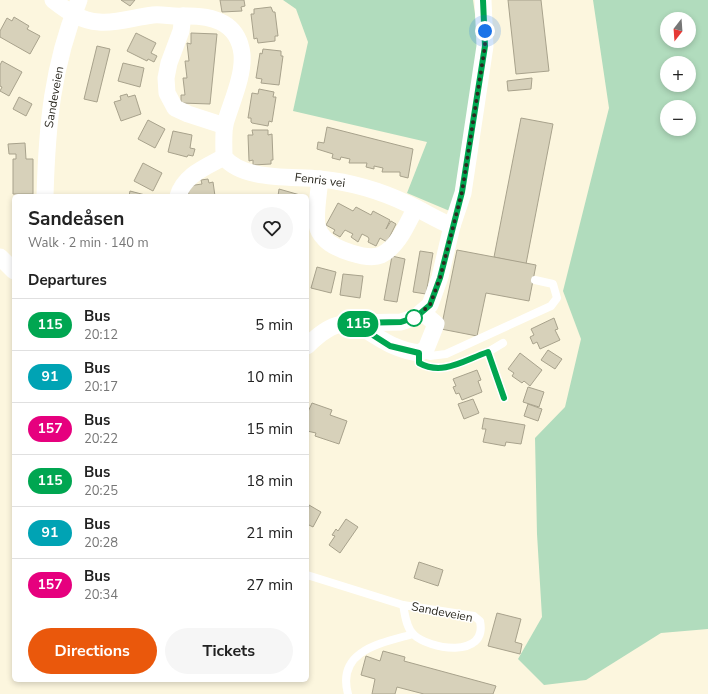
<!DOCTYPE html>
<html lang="en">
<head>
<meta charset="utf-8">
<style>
	:root { --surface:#fff; --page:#f6f6f6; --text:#222; --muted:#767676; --line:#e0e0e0; --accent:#ea580c }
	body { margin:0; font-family:"Nunito Sans",sans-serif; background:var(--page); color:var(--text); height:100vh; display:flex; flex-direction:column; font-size:15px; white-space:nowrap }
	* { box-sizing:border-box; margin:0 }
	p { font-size:13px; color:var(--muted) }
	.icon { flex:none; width:22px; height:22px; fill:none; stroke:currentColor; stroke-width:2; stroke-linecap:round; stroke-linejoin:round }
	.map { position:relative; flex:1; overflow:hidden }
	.side { position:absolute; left:12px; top:194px; width:297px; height:488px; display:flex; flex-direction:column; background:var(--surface); border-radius:6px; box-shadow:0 2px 6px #0003 }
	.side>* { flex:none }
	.badge { padding:0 8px; border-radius:13px; font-size:14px; line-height:26px }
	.needle { width:26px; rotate:197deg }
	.fabs { position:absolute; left:660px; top:12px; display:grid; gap:8px }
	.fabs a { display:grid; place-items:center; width:36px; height:36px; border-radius:50%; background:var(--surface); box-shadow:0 2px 6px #0003; font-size:20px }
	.you { position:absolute; width:20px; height:20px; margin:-10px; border:3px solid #fff; border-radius:50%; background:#1a73e8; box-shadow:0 0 0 6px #1a73e833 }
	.map>.badge { position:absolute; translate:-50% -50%; box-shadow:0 0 0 2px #fff }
	h2 { padding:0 16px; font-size:15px; line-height:36px }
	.round { display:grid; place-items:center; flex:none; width:42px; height:42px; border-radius:21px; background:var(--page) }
	.headline { display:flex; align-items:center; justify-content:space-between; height:68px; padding:0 16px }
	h1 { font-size:19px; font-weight:700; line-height:30px }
	.cta { display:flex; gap:8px; margin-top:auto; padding:8px 16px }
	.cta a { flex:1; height:46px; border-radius:24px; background:var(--accent); color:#fff; font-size:16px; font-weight:700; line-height:46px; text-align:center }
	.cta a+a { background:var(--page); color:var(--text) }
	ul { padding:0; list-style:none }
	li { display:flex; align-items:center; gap:12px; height:52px; padding:0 16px; border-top:1px solid var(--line) }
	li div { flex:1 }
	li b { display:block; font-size:15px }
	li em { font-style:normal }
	li .badge { min-width:44px; font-weight:700; text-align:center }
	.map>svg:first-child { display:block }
</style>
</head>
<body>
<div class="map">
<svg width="708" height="694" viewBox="0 0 708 694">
	<rect width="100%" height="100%" fill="#fcf6de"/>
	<g fill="#b1dcbd" fill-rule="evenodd">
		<path d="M283 0H473L479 42 452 212 407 193 427 142 293 111 308 42 296 9Z"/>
		<path d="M593 0H708V629L661 633 586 680 544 685 518 659 542 617 537 534 535 438 565 407 581 339 563 291 609 108ZM667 19H689V41H667ZM667 63H689V85H667ZM667 107H689V129H667Z"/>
	</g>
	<g fill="#d7d1ba" stroke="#a8a28c">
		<path d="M121 0H135L130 6Z"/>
		<path d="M220 0H244L245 6 241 7 242 11 222 12Z"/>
		<path d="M508 0H541L549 71 516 74Z"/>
		<path d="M271 7 273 12H275L278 36H275V41L258 43 257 38 254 39 251 14H254V9Z"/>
		<path d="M14 17 29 26 27 29 40 36 30 54 0 37V31L7 18 12 21Z"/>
		<path d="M136 33 156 43 151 53 157 56 154 62 148 59 147 61 127 51Z"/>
		<path d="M191 33 217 34 210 104 181 103V95H185L183 78H187L185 61H189L187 43 191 44Z"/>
		<path d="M97 46 110 49 97 102 84 99Z"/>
		<path d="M263 49 281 51V56H283L279 85 261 83 262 79 256 78 260 53 262 54Z"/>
		<path d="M2 61 22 72 9 96 0 91 2 87 0 86V65Z"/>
		<path d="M123 63 144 68 140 87 118 81Z"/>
		<path d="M532 78 531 89 508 91 507 81Z"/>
		<path d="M259 89 274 92 273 97H276L272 122 269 121 268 126 252 123 251 122V118H248L252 93 258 94Z"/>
		<path d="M127 94 128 97 135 95 141 114 121 121 114 102 121 100 120 96Z"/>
		<path d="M19 97 32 104 26 116 13 109Z"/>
		<path d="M521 118 553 124 526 264 494 257Z"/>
		<path d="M148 120 165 129 155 148 138 139Z"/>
		<path d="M327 127 413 149 408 178 400 176V172H382L383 168 374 166V169L366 167 367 163H349L350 159 341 157 340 160 332 158 333 154 317 149 318 142 324 143Z"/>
		<path d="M252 130H268V135L272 134 273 160H271V164L253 165V160L249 161 248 135H253Z"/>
		<path d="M173 131 192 135 190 148 195 149 193 156 188 155 187 157 168 152Z"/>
		<path d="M25 143 26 159H33V194H13V159H16V154H9L8 144Z"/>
		<path d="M143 163 162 173 153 191 134 181Z"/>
		<path d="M208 179 209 183 213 182 215 196H189L188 186 202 184 201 180Z"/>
		<path d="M279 189 300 195V196H278Z"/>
		<path d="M130 191 149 196H129Z"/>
		<path d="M338 203 353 211 356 207 371 215 373 211 390 220 386 229 391 221 396 224 387 242 380 238 376 246 368 242 369 239 368 237 362 234 358 242 351 237 353 234 345 230 340 237 333 233 335 230 326 225Z"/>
		<path d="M457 250 536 265 529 301 486 293 477 336 441 329Z"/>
		<path d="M420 251 433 253 426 294 413 292Z"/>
		<path d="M392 256 405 259 397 302 384 300Z"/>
		<path d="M317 267 336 272 331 293 311 288Z"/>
		<path d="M343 274 363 276 360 298 340 295Z"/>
		<path d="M554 318 558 329 555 330 560 340 540 349 537 342 533 344 530 337 534 335 531 329Z"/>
		<path d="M548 350 562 359 555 369 541 360Z"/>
		<path d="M520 353 542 370 530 386 524 381 522 383 512 376 514 373 508 369Z"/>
		<path d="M477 370 481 380 478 381 482 392 462 400 459 393 456 394 453 387 456 386 453 379Z"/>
		<path d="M528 387 544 392 539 407 523 402Z"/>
		<path d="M473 399 479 413 464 419 458 404Z"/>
		<path d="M312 403 332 410 330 415 347 421 339 444 315 436 316 433 307 431V414Z"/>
		<path d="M528 404 542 409 538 421 524 416Z"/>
		<path d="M484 418 525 425 521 444 506 442 505 446 483 442 486 429H482Z"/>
		<path d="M309 505 321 512 313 527 307 524Z"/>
		<path d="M346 519 358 527 340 553 329 545 335 536 332 535 336 529 338 531Z"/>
		<path d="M419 562 443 570 438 586 414 578Z"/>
		<path d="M497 613 521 619 515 642 522 644 520 654 488 646Z"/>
		<path d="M383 651 405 657 404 661 496 686 493 694H424L397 687 395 694H372L375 679 361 675 366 656 380 661Z"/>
	</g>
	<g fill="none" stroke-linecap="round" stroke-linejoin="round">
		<g stroke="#fff" stroke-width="8">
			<path d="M488 352 503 343"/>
			<path d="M504 398 488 352C464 360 443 375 419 363V353L430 356 446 354 551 306 557 298 553 284 535 280"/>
			<path d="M307 575 403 605 474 616 480 621C488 659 429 650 413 634 406 627 405 614 403 605"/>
			<path d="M348 694C336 650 382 643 413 634"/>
		</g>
		<g stroke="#fff" stroke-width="17">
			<path d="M53 0C67 11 81 21 99 22 116 24 135 17 153 15 163 14 173 17 183 16 210 15 238 21 242 54 244 76 231 103 225 124 223 134 224 147 224 157 243 181 292 176 320 179 350 182 381 191 408 204 423 211 437 220 452 226L463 193 485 46 483 0"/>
			<path d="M183 16 181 31 169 63 166 78 167 93 175 108 188 114 225 126"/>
			<path d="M320 179C319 191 315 213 317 225 318 230 321 235 324 238 333 249 368 261 381 255 398 247 407 224 415 209"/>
			<path d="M45 196C47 126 52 66 79 0"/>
			<path d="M178 196C184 175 206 167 224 157"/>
			<path d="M0 257 14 271"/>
			<path d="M354 323 401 322 416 317 430 305 440 277 452 226"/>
			<path d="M307 346C358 295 366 347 419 353L426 349 436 324 422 312"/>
		</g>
	</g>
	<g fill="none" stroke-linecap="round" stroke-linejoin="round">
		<defs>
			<path id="line" d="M483 0 485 46 462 192 440 278 430 305 416 317 401 322 354 323 390 346 419 353V363C443 376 464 360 488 352L504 398"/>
		</defs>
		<use href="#line" stroke="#fff" stroke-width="9"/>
		<use href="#line" stroke="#00a651" stroke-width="6"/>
		<path stroke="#2c2a21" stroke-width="4" stroke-dasharray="0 7.2" d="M414 318 430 305 440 278 462 192 485 46V31"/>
	</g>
	<circle fill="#fff" stroke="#00a651" stroke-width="2" cx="414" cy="318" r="8"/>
	<g text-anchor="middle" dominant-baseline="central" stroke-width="3" stroke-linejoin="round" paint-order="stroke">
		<g font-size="12" fill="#2c2a21" stroke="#fff">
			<text transform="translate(54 97) rotate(-80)">Sandeveien</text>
			<text transform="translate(320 180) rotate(7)">Fenris vei</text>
			<text transform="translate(442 612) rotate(11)">Sandeveien</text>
		</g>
	</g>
</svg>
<div class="fabs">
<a><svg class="needle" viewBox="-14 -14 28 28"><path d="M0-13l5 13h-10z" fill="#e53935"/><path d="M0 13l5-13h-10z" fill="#767676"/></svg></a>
<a>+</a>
<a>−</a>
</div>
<div class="you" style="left:485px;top:31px"></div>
<b class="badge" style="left:358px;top:324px;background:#00a651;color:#fff">115</b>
<section class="side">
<div class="headline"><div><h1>Sandeåsen</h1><p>Walk · 2 min · 140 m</p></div><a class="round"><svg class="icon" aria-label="heart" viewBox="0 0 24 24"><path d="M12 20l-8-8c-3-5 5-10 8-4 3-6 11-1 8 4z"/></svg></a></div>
<h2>Departures</h2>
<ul>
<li><span class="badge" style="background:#00a651;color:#fff">115</span><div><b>Bus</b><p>20:12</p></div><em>5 min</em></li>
<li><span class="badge" style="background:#00a3b4;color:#fff">91</span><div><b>Bus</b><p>20:17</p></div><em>10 min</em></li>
<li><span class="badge" style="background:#e6007e;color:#fff">157</span><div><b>Bus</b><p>20:22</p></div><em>15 min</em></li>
<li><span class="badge" style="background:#00a651;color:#fff">115</span><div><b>Bus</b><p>20:25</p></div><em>18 min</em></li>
<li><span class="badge" style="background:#00a3b4;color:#fff">91</span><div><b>Bus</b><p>20:28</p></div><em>21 min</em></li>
<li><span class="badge" style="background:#e6007e;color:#fff">157</span><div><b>Bus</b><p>20:34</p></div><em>27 min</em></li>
</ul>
<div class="cta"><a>Directions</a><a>Tickets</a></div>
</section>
</div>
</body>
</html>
